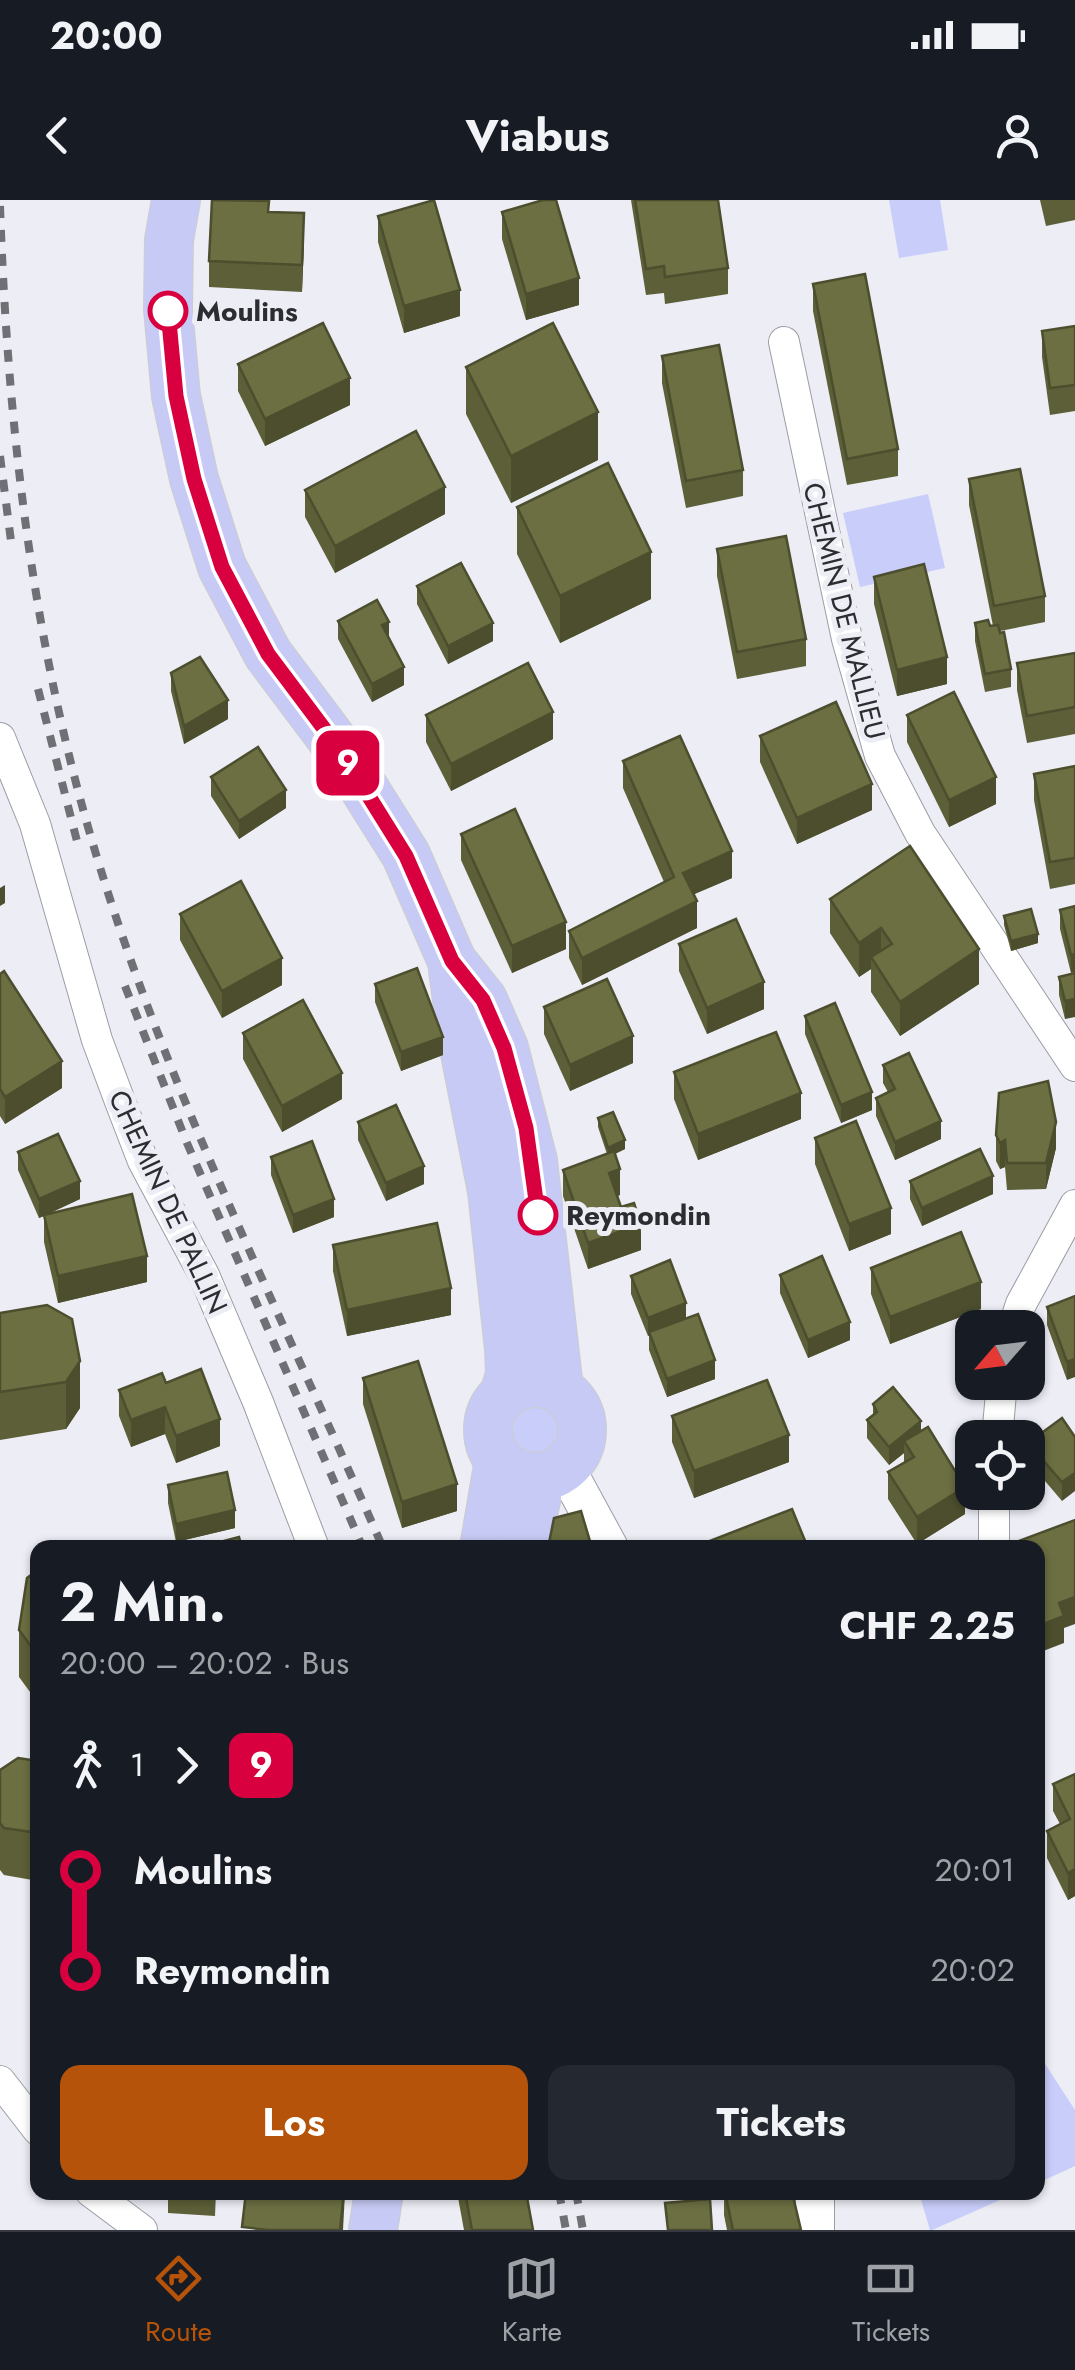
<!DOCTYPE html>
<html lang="de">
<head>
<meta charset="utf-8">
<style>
	:root { --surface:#171b24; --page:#242831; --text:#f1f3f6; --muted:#9ea1a6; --line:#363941; --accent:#b45309 }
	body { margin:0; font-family:Jost,sans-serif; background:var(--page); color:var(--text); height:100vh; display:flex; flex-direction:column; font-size:38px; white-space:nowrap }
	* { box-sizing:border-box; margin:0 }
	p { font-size:32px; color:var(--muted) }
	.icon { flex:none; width:55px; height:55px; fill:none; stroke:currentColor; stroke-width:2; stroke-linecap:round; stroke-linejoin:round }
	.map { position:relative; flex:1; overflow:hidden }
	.drawer { position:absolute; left:30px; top:1340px; width:1015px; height:660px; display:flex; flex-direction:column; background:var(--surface); border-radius:20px; box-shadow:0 2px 8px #0004 }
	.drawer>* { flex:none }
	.badge { padding:0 20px; border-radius:15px; font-size:35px; line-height:65px }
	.needle { width:65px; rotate:242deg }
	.buttons { position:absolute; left:955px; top:1110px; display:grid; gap:20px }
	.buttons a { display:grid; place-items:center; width:90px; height:90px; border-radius:20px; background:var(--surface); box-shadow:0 2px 8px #0004; font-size:50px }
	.map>.badge { position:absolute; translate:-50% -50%; box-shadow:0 0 0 5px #fff }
	.legs { display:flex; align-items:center; gap:15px; height:110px; padding:0 30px; font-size:32px }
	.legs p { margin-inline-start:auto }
	.overview { display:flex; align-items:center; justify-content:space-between; height:170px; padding:0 30px }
	h1 { font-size:55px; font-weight:700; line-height:75px }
	.action { display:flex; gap:20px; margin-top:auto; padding:20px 30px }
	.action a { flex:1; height:115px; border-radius:20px; background:var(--accent); color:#fff; font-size:40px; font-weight:700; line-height:115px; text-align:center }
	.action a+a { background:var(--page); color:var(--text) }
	ul { padding:0 30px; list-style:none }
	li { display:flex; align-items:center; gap:35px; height:100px; font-size:38px }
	li i { display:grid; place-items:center; width:15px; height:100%; margin:0 12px; background:currentColor }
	li i::after { content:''; width:25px; height:25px; margin:-12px; border:8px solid; border-radius:50%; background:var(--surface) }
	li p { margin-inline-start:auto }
	li:first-child i { background:linear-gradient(#0000 50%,currentColor 0) }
	li:last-child i { background:linear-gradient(currentColor 50%,#0000 0) }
	.status { display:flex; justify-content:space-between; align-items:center; height:70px; padding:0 50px; background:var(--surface); direction:ltr }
	.status svg { height:28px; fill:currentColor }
	header { display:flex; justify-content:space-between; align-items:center; height:130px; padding:0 30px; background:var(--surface); font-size:45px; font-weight:700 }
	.tab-bar { display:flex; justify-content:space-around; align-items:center; height:140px; border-top:2px solid var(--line); background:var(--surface); font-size:28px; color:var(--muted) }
	.tab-bar a { display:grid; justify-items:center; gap:5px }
	.tab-bar .selected { color:var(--accent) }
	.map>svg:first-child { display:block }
</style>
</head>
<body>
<div class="status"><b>20:00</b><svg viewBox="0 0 49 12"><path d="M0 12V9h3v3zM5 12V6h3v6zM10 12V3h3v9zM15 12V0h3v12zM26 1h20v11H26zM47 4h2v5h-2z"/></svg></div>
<header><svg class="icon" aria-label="back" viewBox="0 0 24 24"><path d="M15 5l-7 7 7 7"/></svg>Viabus<svg class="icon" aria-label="person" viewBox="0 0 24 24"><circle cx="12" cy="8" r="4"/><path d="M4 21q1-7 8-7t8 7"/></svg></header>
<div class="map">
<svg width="1075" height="2030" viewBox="0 0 1075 2030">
	<rect width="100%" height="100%" fill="#ecedf5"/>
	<g fill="#c8cdfa">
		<path d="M889 0H940L948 50 899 58Z"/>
		<path d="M928 294 945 368 860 387 843 313Z"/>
		<circle cx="535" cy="1230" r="23"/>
		<path d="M1038 1853 1075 1910V1966L1038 1983Z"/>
		<path d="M919 1993V1992L1016 1993 932 2030H930Z"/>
	</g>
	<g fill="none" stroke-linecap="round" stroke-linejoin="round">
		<defs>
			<g id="minor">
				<path d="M784 142 847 439 880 556 920 633 1075 866"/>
				<path d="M0 538 35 624 97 840 121 904 143 961 204 1075 258 1202 314 1348"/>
				<path d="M1013 1128 1021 1104 1075 1005"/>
				<path d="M997 1238 1002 1182"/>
				<path d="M994 1292V1348"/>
				<path d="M0 1881 38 1930"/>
				<path d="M91 1992 142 2030"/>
			</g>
			<g id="tertiary">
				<path d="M565 1267 609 1348"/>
				<path d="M815 2030V1992"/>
			</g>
			<g id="primary">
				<path d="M176 0 169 40 168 109 176 196 194 279 222 367 268 454 340 550 406 655 452 761 483 800 504 848 533 961 559 1189"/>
				<path d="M453 770 462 838 492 991 509 1149 510 1175 504 1194"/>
				<circle cx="535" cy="1230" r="47"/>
				<path d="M484 1348 499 1260"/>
				<path d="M525 1348 537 1296V1277"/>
				<path d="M373 2030 379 1992"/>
			</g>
		</defs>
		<use href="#minor" stroke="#9c9da4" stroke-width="32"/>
		<use href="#tertiary" stroke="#9c9da4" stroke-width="40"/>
		<use href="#primary" stroke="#cccdcd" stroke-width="50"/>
		<use href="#minor" stroke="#fff" stroke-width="30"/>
		<use href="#tertiary" stroke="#fff" stroke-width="38"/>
		<use href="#primary" stroke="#c7caf5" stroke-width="48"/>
		<g stroke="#6f7075" stroke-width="8" stroke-dasharray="12 12" stroke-linecap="butt">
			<path d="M0 6C8 235 34 458 103 677 175 908 287 1126 383 1348"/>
			<path d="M0 256 11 341"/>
			<path d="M38 489 79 649"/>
			<path d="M125 786 187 943 363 1348"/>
			<path d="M559 1992 566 2030"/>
			<path d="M576 1992 583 2030"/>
		</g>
	</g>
	<g fill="#5d5f38">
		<path d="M255 0H266L269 12 304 40 302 92 209 87V61L258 1Z"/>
		<path d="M631 0H718L728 68V94L665 104 664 93 646 95Z"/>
		<path d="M1040 0H1075V20L1046 26Z"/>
		<path d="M502 12 579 105 526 120 502 39Z"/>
		<path d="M378 16 460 116 404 133 378 42Z"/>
		<path d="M813 84 898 249V276L847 285 813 111Z"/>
		<path d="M1075 126V211L1050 215 1042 157V131Z"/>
		<path d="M662 156 743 270V296L686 308 662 183Z"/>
		<path d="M238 164 350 205 265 246 238 191Z"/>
		<path d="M466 167 598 260 511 303 466 214Z"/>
		<path d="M969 279 1045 396V422L1000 431 1011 469V487L985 492 975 441V423L993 426 969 305Z"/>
		<path d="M305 290 445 314 335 373 305 317Z"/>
		<path d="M517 307 651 399 560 443 517 354Z"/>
		<path d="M717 349 806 439V466L737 479 717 376Z"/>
		<path d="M874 377 947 484 897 496 874 404Z"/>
		<path d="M417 386 493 441 448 464 417 404Z"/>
		<path d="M338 421 389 438 404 485 372 502 338 439Z"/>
		<path d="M1075 453V534L1027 543 1017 490V463Z"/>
		<path d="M171 473 228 519 184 544 171 491Z"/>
		<path d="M426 515 553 539 451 591 426 542Z"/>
		<path d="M907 515 996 604 949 627 907 542Z"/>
		<path d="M760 536 872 610 797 644 760 562Z"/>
		<path d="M623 561 732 678 694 694 697 728 582 785 569 758V731L664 682 623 588Z"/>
		<path d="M1075 566V684L1050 689 1034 600V574Z"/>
		<path d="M211 577 286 608 239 639 211 596Z"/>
		<path d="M461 634 566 749 512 773 461 660Z"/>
		<path d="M830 699 979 784 900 836 871 792V769L859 777 830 733Z"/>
		<path d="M1075 706 1071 773 1060 729V710Z"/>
		<path d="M180 714 282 785 222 818 180 740Z"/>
		<path d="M1004 716 1038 743 1011 751 1004 725Z"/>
		<path d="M679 744 764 809 707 834 679 771Z"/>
		<path d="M1075 773 1065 819 1059 795V777Z"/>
		<path d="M0 774 62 888 5 924 0 916Z"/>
		<path d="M375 784 443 855 401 871 375 802Z"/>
		<path d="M544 807 633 863 570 891 544 834Z"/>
		<path d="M805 816 872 910 841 923 805 834Z"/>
		<path d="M243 833 342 899 282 932 243 859Z"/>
		<path d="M883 865 941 939 895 960 876 916V898L888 892 883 883Z"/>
		<path d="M674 872 801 919 698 960 674 899Z"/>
		<path d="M598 918 625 949 615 954 620 995 617 996 641 1050 588 1069 563 996V970L607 954 598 927Z"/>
		<path d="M358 922 424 984 386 1001 358 940Z"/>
		<path d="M996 935 1056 948 1046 989 1007 990 1005 967 1000 969 996 961Z"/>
		<path d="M815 938 891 1034 849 1051 815 964Z"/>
		<path d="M18 952 80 999 46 1015 147 1082 58 1103 44 1042V1016L39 1018 18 970Z"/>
		<path d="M271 957 334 1017 293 1033 271 975Z"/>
		<path d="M910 981 993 994 922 1026 910 999Z"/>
		<path d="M333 1045 451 1115 347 1136 333 1071Z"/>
		<path d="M871 1068 981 1109 890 1144 871 1094Z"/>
		<path d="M780 1075 850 1140 808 1158 780 1093Z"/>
		<path d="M631 1076 686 1118 715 1179 667 1197 649 1150V1135L648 1136 631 1094Z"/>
		<path d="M1075 1096 1067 1180 1047 1125V1107Z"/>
		<path d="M47 1105 80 1208 66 1229 0 1240V1113Z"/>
		<path d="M363 1178 457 1311 402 1328 363 1204Z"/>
		<path d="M166 1183 220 1246 176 1263 165 1234 131 1247 119 1216V1190Z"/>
		<path d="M873 1204 921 1231 965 1314 917 1344 888 1299V1272L904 1263V1253L889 1265 867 1238V1220L873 1215Z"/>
		<path d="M672 1216 789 1262 694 1298 672 1242Z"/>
		<path d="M1062 1218V1301L1028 1261V1243Z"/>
		<path d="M168 1285 235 1328 176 1342 168 1303Z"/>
		<path d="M38 1370V1497L33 1496 19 1477V1430Z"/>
		<path d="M38 1561V1681L4 1675 0 1670V1570Z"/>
		<path d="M1075 1574V1696L1068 1700 1047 1658V1631L1060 1624 1053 1611V1584Z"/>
		<path d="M168 1992H216L215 2016 168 2013Z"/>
		<path d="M457 1992H526L533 2030H464Z"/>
		<path d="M724 1992 801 2030H727L724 2015Z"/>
	</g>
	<g fill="#4c4e2e">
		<path d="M304 13V40L302 92V65Z"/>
		<path d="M579 78V105L526 120V94Z"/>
		<path d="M460 90V116L404 133V106Z"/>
		<path d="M350 178V205L265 246V219Z"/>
		<path d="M598 212V260L511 303V256Z"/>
		<path d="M445 287V314L335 373V346Z"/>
		<path d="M651 352V399L560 443V396Z"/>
		<path d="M389 422V440L382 425Z"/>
		<path d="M493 423V441L448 464V446Z"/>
		<path d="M947 457V484L897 496V470Z"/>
		<path d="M404 467V485L372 502V484Z"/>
		<path d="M228 500V519L184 544V526Z"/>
		<path d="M553 512V539L451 591V564Z"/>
		<path d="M996 577V604L949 627V600Z"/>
		<path d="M872 584V610L797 644V618Z"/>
		<path d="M286 590V608L239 639V621Z"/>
		<path d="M732 651V678L683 699V673Z"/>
		<path d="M5 685V703L0 706V688Z"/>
		<path d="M697 701V728L582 785V758Z"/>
		<path d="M566 722V749L512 773V746Z"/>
		<path d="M881 728V762L871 757V769L859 777V743Z"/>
		<path d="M1038 734V743L1011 751V741Z"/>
		<path d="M979 749V784L900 836V802Z"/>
		<path d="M1075 754V772L1071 773V755Z"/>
		<path d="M282 758V785L222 818V791Z"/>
		<path d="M764 782V809L707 834V808Z"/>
		<path d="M1075 799V817L1065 819V801Z"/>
		<path d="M633 836V863L570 891V865Z"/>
		<path d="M443 837V855L401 871V852Z"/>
		<path d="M62 861V888L5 924V897Z"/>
		<path d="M342 873V899L282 932V906Z"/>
		<path d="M872 892V910L841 923V905Z"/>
		<path d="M801 893V919L698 960V934Z"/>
		<path d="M941 921V939L895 960V942Z"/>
		<path d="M1056 922V948L1046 989V963Z"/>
		<path d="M625 940V949L608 957V948Z"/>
		<path d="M1005 940V967L1000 969V943Z"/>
		<path d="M424 966V984L386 1001V983Z"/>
		<path d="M620 969V995L609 999V973Z"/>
		<path d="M993 976V994L922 1026V1008Z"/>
		<path d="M80 981V999L39 1018V999Z"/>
		<path d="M334 999V1017L293 1033V1015Z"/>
		<path d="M891 1008V1034L849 1051V1024Z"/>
		<path d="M641 1024V1050L588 1069V1043Z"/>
		<path d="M147 1056V1082L58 1103V1076Z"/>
		<path d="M981 1082V1109L890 1144V1117Z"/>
		<path d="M451 1088V1115L347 1136V1110Z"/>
		<path d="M686 1103V1121L648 1136V1118Z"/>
		<path d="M850 1122V1140L808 1158V1140Z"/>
		<path d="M1075 1159V1177L1067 1180V1162Z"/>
		<path d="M715 1160V1179L667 1197V1179Z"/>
		<path d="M80 1161V1208L66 1229V1182Z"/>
		<path d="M165 1207V1234L131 1247V1220Z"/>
		<path d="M220 1219V1246L176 1263V1236Z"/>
		<path d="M921 1221V1239L904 1241V1253L889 1265V1247Z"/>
		<path d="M789 1235V1262L694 1298V1271Z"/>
		<path d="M1075 1273V1291L1062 1301V1282Z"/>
		<path d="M457 1284V1311L402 1328V1302Z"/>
		<path d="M965 1287V1314L917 1344V1317Z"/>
		<path d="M235 1310V1328L176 1342V1324Z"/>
		<path d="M1075 1397V1424L1064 1428V1443L1038 1453V1426L1059 1403Z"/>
		<path d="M1075 1669V1696L1068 1700V1673Z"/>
		<path d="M345 1992 343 2030H340Z"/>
	</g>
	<g fill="#6c6f41" stroke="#4c4e2e" stroke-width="2.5">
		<path d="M212 0 269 1 268 12 304 13 302 65 209 61Z"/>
		<path d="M434 0 460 90 404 106 378 16Z"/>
		<path d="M543 0H556L579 78 526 94 502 12Z"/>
		<path d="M635 0H718L728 68 665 77 664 66 646 69Z"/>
		<path d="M865 74 898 249 847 259 813 84Z"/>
		<path d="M323 123 350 178 265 219 238 164Z"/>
		<path d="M553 123 598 212 511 256 466 167Z"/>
		<path d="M1075 126V185L1050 188 1042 131Z"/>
		<path d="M719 145 743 270 686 281 662 156Z"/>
		<path d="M416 231 445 287 335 346 305 290Z"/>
		<path d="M608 263 651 352 560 396 517 307Z"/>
		<path d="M1020 269 1045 396 994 406 969 279Z"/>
		<path d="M786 336 806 439 737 452 717 349Z"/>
		<path d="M461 363 493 423 448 446 417 386Z"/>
		<path d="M924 364 947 457 897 470 874 377Z"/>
		<path d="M377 400 389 422 382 425 404 467 372 484 338 421Z"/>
		<path d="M988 420 990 426 998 425 1000 433 1004 432 1011 469 985 474 975 423Z"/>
		<path d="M1075 453V507L1027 516 1017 463Z"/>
		<path d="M200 457 228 500 184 526 171 473Z"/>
		<path d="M528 463 553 512 451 564 426 515Z"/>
		<path d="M954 492 996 577 949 600 907 515Z"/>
		<path d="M836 502 872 584 797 618 760 536Z"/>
		<path d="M680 536 732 651 683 673 697 701 582 758 569 731 674 677 623 561Z"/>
		<path d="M258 547 286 590 239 621 211 577Z"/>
		<path d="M1075 566V658L1050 662 1034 574Z"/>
		<path d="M515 609 566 722 512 746 461 634Z"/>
		<path d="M910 646 979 749 900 802 871 757 892 744 881 728 859 743 830 699Z"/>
		<path d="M241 681 282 758 222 791 180 714Z"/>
		<path d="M1075 706V754L1071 755 1060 710Z"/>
		<path d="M1031 709 1038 734 1011 741 1004 716Z"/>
		<path d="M736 719 764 782 707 808 679 744Z"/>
		<path d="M417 768 443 837 401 852 375 784Z"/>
		<path d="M4 771 62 861 5 897 0 889V774Z"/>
		<path d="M1075 773V799L1065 801 1059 777Z"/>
		<path d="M607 779 633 836 570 865 544 807Z"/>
		<path d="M303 800 342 873 282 906 243 833Z"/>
		<path d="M835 803 872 892 841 905 805 816Z"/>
		<path d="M776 832 801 893 698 934 674 872Z"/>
		<path d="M909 853 941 921 895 942 876 898 895 889 883 865Z"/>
		<path d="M1048 881 1056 922 1046 963H1007L1005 940 1000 943 996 935 999 893Z"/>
		<path d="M396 905 424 966 386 983 358 922Z"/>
		<path d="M613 912 625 940 608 948 598 918Z"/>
		<path d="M856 921 891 1008 849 1024 815 938Z"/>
		<path d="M58 934 80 981 39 999 18 952Z"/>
		<path d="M312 941 334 999 293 1015 271 957Z"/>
		<path d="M980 949 993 976 922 1008 910 981Z"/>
		<path d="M614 951 620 969 609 973 621 1007 634 1003 641 1024 588 1043 563 970Z"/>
		<path d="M132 994 147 1056 58 1076 44 1015Z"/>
		<path d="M437 1023 451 1088 347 1110 333 1045Z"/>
		<path d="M961 1032 981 1082 890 1117 871 1068Z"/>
		<path d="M822 1056 850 1122 808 1140 780 1075Z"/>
		<path d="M670 1060 686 1103 648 1118 631 1076Z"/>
		<path d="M1075 1096V1159L1067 1162 1047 1107Z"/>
		<path d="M47 1105 72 1119 80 1161 66 1182 0 1192V1113Z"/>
		<path d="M698 1114 715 1160 667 1179 649 1132Z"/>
		<path d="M418 1161 457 1284 402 1302 363 1178Z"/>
		<path d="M201 1169 220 1219 176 1236 165 1207 131 1220 119 1190 162 1173 166 1183Z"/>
		<path d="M767 1180 789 1235 694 1271 672 1216Z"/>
		<path d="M893 1187 921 1221 889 1247 867 1220 877 1212 873 1204Z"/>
		<path d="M1062 1218 1075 1237V1273L1062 1282 1028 1243Z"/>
		<path d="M928 1227 965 1287 917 1317 888 1272 914 1257 904 1241Z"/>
		<path d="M227 1272 235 1310 176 1324 168 1285Z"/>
		<path d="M792 1309 808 1348H698L697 1346Z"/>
		<path d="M581 1311 592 1348H548L554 1318Z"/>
		<path d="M1075 1320V1397L1059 1403 1064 1416 1038 1426V1348H1018L1016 1342Z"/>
		<path d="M239 1337 242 1348H197Z"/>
		<path d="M38 1370V1450L33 1449 19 1430 27 1378Z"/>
		<path d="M18 1558 38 1561V1633L4 1628 0 1623V1570Z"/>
		<path d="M1075 1574V1669L1068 1673 1047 1631 1070 1619 1053 1584Z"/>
		<path d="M246 1992H344L340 2030H268L242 2027Z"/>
		<path d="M465 1992H526L533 2030H472Z"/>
		<path d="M725 1992H792L801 2030H733Z"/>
		<path d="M710 1999 712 2030H668L665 2003Z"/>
	</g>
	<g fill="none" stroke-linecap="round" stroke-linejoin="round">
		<defs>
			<path id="line-1" d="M168 111 176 196 194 279 222 367 268 454 340 550 406 656 452 761 483 800 504 848 526 928 538 1015"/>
		</defs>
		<use href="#line-1" stroke="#fff" stroke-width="22"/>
		<use href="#line-1" stroke="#d8003f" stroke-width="15"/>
	</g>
	<g fill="#fff" stroke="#d8003f" stroke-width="5">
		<circle cx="168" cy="111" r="18"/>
		<circle cx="538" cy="1015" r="18"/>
	</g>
	<g text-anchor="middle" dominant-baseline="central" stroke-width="10" stroke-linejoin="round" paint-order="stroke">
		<g font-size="28" font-weight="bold" fill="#2c2d30" stroke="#ecedf5" text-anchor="start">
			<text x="196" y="111">Moulins</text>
			<text x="566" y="1015">Reymondin</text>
		</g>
		<g font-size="28" fill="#2c2d30" stroke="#ecedf5">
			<text transform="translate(844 411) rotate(76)">CHEMIN DE MALLIEU</text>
			<text transform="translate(168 1002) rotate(65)">CHEMIN DE PALLIN</text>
		</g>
	</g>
</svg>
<div class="buttons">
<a><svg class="needle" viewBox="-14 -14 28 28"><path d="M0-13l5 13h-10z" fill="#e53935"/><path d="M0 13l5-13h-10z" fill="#9ea1a6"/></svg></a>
<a><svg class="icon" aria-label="locate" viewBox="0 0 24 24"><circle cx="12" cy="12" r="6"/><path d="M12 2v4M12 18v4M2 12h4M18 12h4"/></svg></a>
</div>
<b class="badge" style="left:348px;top:563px;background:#d8003f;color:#fff">9</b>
<section class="drawer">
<div class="overview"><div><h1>2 Min.</h1><p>20:00 – 20:02 · Bus</p></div><b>CHF 2.25</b></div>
<div class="legs"><svg class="icon" aria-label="walk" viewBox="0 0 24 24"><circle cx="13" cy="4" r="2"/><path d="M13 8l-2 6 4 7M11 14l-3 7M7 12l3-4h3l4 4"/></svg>1<svg class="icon" aria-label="forward" viewBox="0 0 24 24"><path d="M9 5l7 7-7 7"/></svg><b class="badge" style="background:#d8003f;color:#fff">9</b></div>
<ul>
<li><i style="color:#d8003f"></i><b>Moulins</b><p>20:01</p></li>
<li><i style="color:#d8003f"></i><b>Reymondin</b><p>20:02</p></li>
</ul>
<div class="action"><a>Los</a><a>Tickets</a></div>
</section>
</div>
<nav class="tab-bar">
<a class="selected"><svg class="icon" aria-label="directions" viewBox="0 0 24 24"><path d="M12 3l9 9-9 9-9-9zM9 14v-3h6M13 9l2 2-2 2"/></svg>Route</a>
<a><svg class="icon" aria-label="map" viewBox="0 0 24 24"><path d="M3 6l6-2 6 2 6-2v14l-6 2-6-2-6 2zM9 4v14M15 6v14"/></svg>Karte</a>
<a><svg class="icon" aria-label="tickets" viewBox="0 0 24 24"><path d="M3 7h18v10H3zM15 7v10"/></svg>Tickets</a>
</nav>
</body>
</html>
